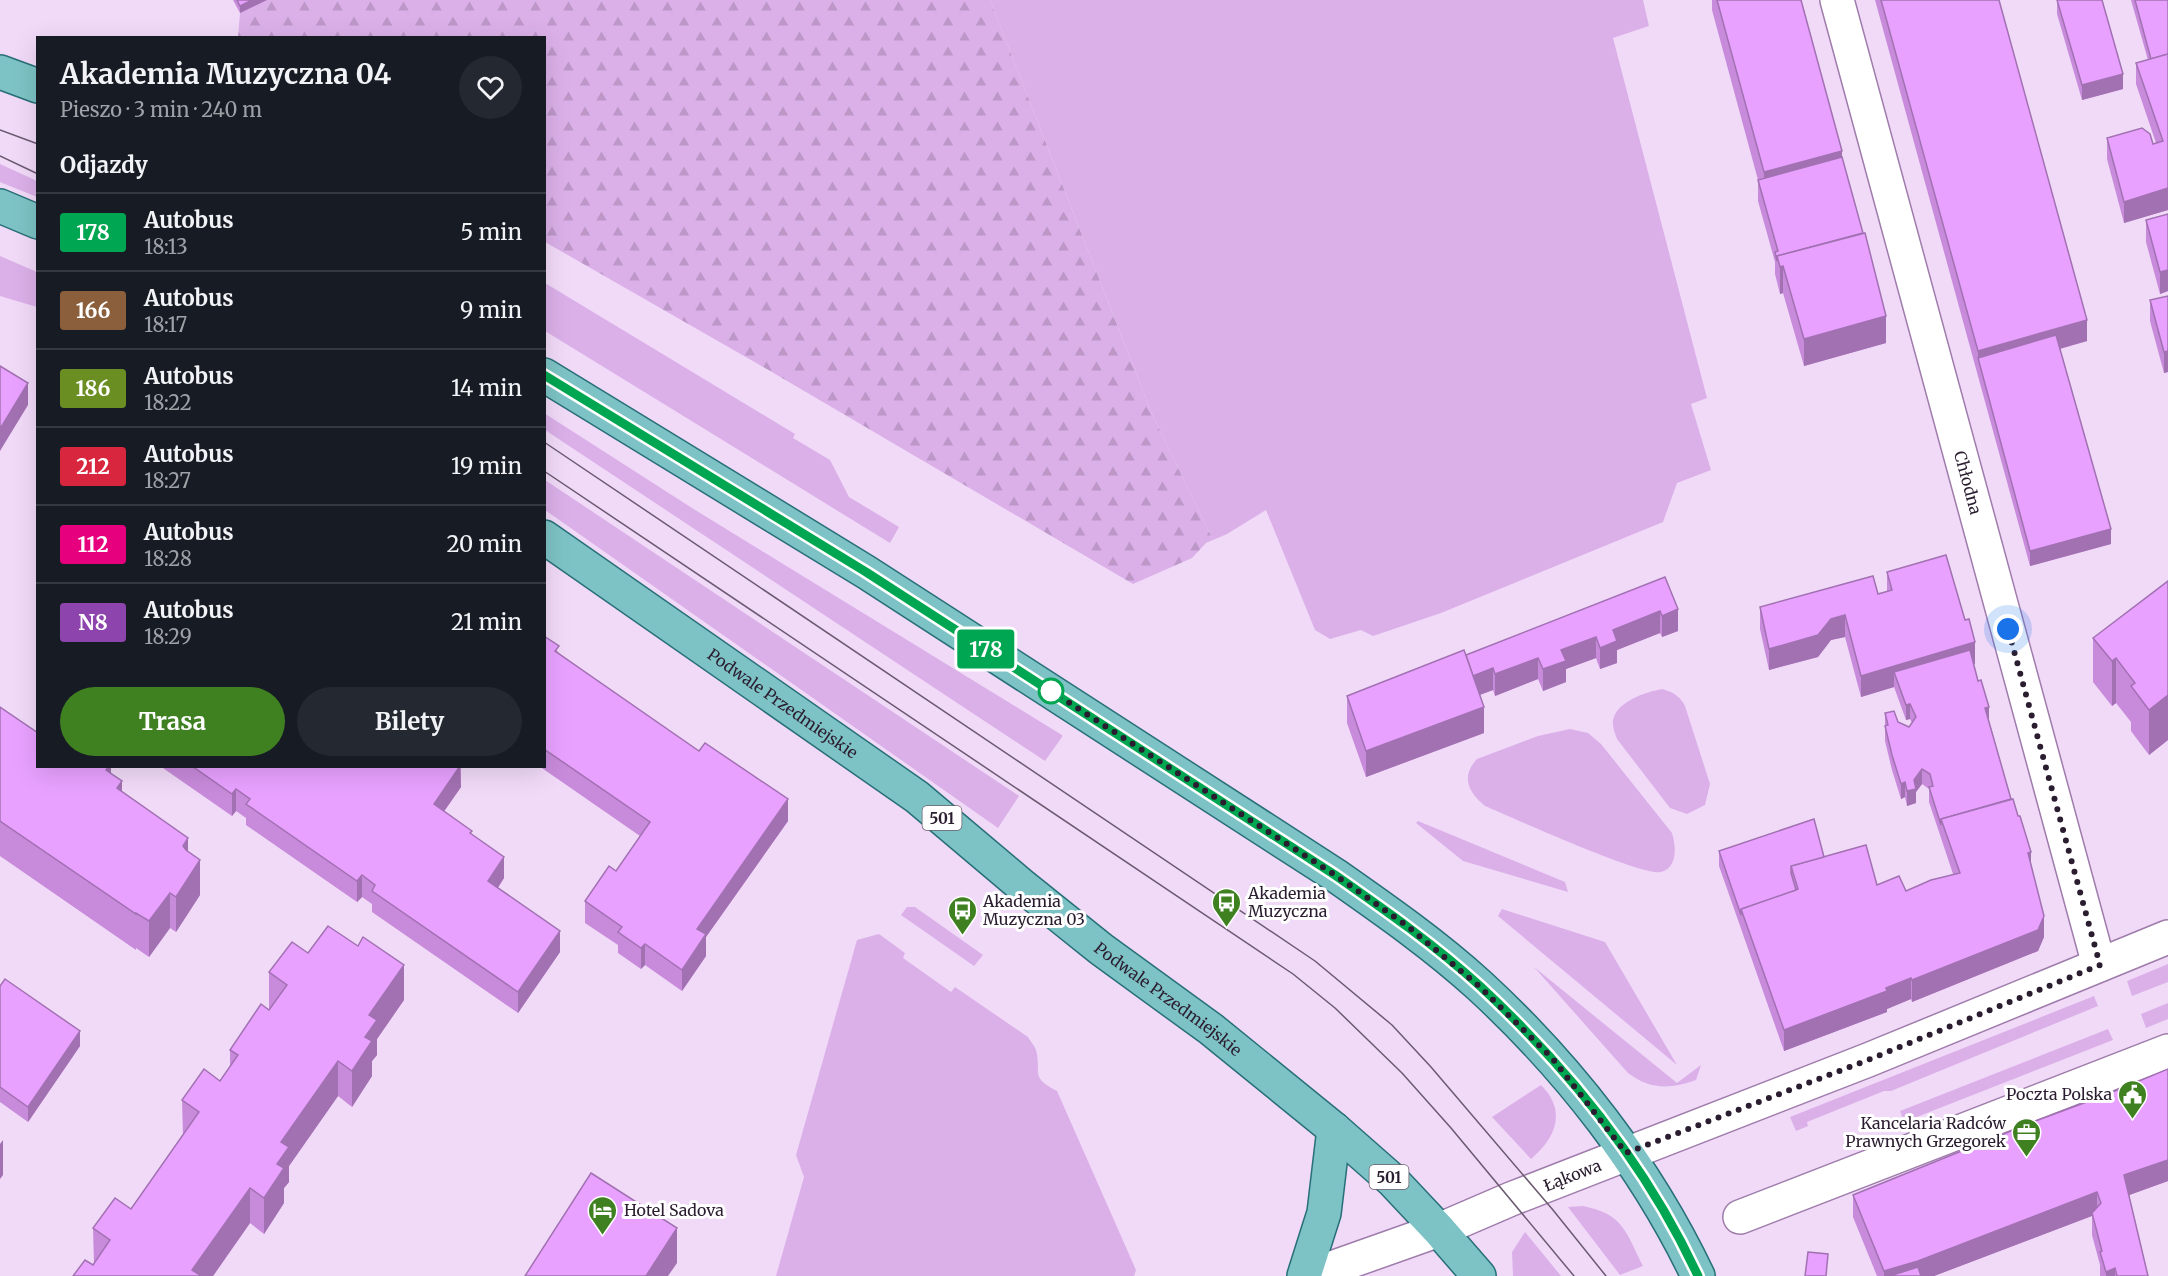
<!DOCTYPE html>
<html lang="pl">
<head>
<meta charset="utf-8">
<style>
	:root { --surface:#171b24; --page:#242831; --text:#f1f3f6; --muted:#9ea1a6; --line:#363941; --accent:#3f8020 }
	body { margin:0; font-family:Merriweather,serif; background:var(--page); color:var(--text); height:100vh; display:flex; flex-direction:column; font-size:22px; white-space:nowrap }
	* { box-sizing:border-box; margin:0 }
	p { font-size:20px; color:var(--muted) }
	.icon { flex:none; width:33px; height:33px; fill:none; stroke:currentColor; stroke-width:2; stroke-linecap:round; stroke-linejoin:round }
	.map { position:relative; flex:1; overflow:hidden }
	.sheet { position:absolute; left:36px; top:36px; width:510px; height:732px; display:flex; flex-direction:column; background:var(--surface); border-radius:0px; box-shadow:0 6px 24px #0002 }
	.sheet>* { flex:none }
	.badge { padding:0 12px; border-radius:4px; font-size:21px; line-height:39px }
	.you { position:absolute; width:30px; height:30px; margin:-15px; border:4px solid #fff; border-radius:50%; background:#1a73e8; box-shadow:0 0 0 9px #1a73e833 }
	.map>.badge { position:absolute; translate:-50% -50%; box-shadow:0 0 0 3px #fff }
	h2 { padding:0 24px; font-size:22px; line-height:54px }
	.round { display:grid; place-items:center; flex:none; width:63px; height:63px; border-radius:32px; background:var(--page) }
	.overview { display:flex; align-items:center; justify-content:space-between; height:102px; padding:0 24px }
	h1 { font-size:28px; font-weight:700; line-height:45px }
	.button { display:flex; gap:12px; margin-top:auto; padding:12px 24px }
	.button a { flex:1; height:69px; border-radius:36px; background:var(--accent); color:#fff; font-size:24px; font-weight:700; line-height:69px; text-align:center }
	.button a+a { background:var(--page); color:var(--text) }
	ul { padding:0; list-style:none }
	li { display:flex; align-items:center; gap:18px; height:78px; padding:0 24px; border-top:2px solid var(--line) }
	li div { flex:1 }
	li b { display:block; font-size:22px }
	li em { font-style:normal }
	li .badge { min-width:66px; font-weight:700; text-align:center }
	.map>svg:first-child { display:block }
</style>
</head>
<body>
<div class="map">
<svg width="2168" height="1276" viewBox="0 0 2168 1276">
	<defs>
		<pattern id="forest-firs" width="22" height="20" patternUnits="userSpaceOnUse" patternTransform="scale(1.5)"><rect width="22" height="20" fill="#dbb0e9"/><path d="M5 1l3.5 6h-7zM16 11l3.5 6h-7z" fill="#bc97c8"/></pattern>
	</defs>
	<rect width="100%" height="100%" fill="#f1daf8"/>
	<g fill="#dbb0e9">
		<path d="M990 0H1643L1649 26 1613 38 1707 398 1691 404 1711 470 1677 483 1663 522 1441 613 1373 636 1361 630 1330 639 1315 630 1266 510 1227 534 1213 540 1152 414Z"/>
		<path d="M0 164 37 181V197L0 182Z"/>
		<path d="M0 256 37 272V307L0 296Z"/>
		<path d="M545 283 795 434 793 438 830 460 849 497 899 527 890 543 545 331Z"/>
		<path d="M544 413 692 508 1062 735V737L1045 761 545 430Z"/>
		<path d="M545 480 1019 796 998 828 545 510Z"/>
		<path d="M1662 689C1673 692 1680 696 1685 706L1710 784 1705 805 1687 814 1670 808 1617 739C1615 734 1612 726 1613 720 1617 701 1646 692 1662 689Z"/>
		<path d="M1570 729 1588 733 1601 744 1672 833C1676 846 1678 868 1661 872 1643 877 1511 817 1485 806 1469 793 1460 777 1477 759L1538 736Z"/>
		<path d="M1418 821 1565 882 1568 892 1463 861 1416 823Z"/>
		<path d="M907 907H915L983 955 974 966 901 915Z"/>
		<path d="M1502 909 1605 942 1677 1065 1498 916Z"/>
		<path d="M879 934 905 953 903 958 951 992 955 987 1028 1037C1030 1041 1035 1046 1036 1050 1042 1074 1029 1076 1057 1091L1136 1270 1134 1276H776L804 1177 796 1155 857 940Z"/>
		<path d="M2168 964V982L2132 996 2127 981Z"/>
		<path d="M1534 967 1677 1083 1701 1065 1696 1080C1671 1089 1650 1090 1628 1073Z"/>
		<path d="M2094 996 2098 1006 1891 1091H1884L1807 1122 1808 1126 1796 1131 1790 1117Z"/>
		<path d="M2168 1003V1019L2146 1028 2141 1014Z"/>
		<path d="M2108 1029 2113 1040 1904 1122 1900 1111Z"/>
		<path d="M1541 1085C1567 1111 1556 1138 1531 1159L1492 1117Z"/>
		<path d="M1583 1206C1624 1214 1626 1233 1643 1266L1620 1275 1568 1207Z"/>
		<path d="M1525 1232 1561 1276H1513L1512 1252Z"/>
	</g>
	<path fill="url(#forest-firs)" d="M267 0H990L1152 414 1213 540 1206 543 1192 558 1133 584 758 364 545 242 544 38H238L240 13Z"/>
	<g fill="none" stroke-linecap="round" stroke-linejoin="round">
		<defs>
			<g id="minor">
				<path id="s1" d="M1837 0 2099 965"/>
				<path d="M1740 1217 2168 1051"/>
				<path id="s2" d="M1309 1276 1439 1230 1511 1199 1868 1060 2168 937"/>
			</g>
			<g id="major">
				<path d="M0 72 38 86"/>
				<path d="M0 206 38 222"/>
				<path d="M544 375 866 572 1335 875C1385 910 1435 945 1480 986 1569 1068 1646 1167 1698 1276"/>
				<path id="s3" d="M544 537 917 797 1020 884 1101 949 1211 1029 1334 1129 1392 1180 1439 1230 1479 1276"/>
				<path d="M1304 1276 1324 1213 1334 1129"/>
			</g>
		</defs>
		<use href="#minor" stroke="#9f7cab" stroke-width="36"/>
		<use href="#major" stroke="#286f78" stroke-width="36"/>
		<use href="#minor" stroke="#fff" stroke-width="33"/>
		<use href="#major" stroke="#7dc3c5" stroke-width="33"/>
		<g stroke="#6b5a70" stroke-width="1.5">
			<path d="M0 130 38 144"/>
			<path d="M0 156 38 174"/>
			<path d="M544 442 1315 961 1392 1025 1431 1067 1553 1210 1606 1276"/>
			<path d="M544 471 1293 974 1335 1008 1402 1073 1451 1128 1574 1276"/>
		</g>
	</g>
	<g fill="#c88adb">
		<path d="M233 0H267L240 13Z"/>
		<path d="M1712 0H1801L1842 159 1886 343 1804 366 1783 293 1780 294 1775 274V262L1758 201V180L1712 10Z"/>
		<path d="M1875 0H1999L2087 341 2060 349 2111 544 2030 566Z"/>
		<path d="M2057 0 2102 1 2123 89 2082 100 2057 14Z"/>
		<path d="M2131 0H2168V210L2124 223 2107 159V138L2153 144 2156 143 2136 84V63L2148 60Z"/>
		<path d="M2168 214V291L2160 294 2146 242V220Z"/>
		<path d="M2168 296V372L2164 373 2150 321V300Z"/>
		<path d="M1887 572 1975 664H1973L2011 799 2031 865 2044 937 2038 951 1912 1002 1911 999 1887 1009V1012L1784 1051 1719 866V851L1824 857 1877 885 1906 891 1953 874 1929 802V789L1922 784 1916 792V803L1907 806 1905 797 1901 799 1892 770 1885 741V713L1898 722 1909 727 1912 723 1910 719 1906 720 1894 687 1861 697 1845 637 1831 640 1818 657 1769 670 1760 629V607L1878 594 1887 592Z"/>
		<path d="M1665 577 1678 631 1662 637 1660 633 1617 650V663L1600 669 1596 658 1566 669V682L1543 691 1538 679 1495 696 1493 690 1480 695 1484 733 1366 777 1347 723V696L1466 655Z"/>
		<path d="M2168 581V740L2149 755 2131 731V722L2116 703 2112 706 2093 682V638Z"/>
		<path d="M544 636 559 653 788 821 706 937V956L682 991 645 965 641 969 618 953V945L585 923V901L616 871 640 836 539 766H544Z"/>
		<path d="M0 707 38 766H111V774L122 792 188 852 200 895 176 932 170 928 149 957 136 948V950L0 856Z"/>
		<path d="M160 766H461V787L444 811 472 835 504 878 498 888 560 952 518 1013 372 912V904L362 897 357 902 246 825V818L236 811 232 816Z"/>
		<path d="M308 953 404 1000 377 1039V1055L372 1061V1076L352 1107 338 1096 289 1166V1182L284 1188V1203L264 1234 250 1223 213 1276H73L94 1264 93 1228 131 1209 183 1135 182 1100 220 1081 230 1067V1050L270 1008H269V972Z"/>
		<path d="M0 986 80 1046 28 1122 0 1102Z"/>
		<path d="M2168 1069V1181L2129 1195 2148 1276H2100V1265L2092 1235V1216L1934 1276H1877L1853 1217V1195L2103 1096Z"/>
	</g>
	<g fill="#a271b2">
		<path d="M252 0H267L240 13V6Z"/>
		<path d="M2123 74V89L2082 100V85Z"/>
		<path d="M1842 151V178L1764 199V172Z"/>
		<path d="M2168 188V210L2124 223V202Z"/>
		<path d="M1783 266V293L1780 294V267Z"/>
		<path d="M2168 270V291L2160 294V272Z"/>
		<path d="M1886 316V343L1804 366V339Z"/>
		<path d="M2087 320V341L1981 371 1978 358V351Z"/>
		<path d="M2168 351V372L2164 373V352Z"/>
		<path d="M28 383V405L0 451V429Z"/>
		<path d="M2111 529V544L2030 566V551Z"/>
		<path d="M1678 609V631L1662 637V616Z"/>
		<path d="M1660 611V633L1617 650V663L1600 669V648L1613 630Z"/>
		<path d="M1845 615V637L1831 640 1818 657 1769 670V649L1831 619Z"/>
		<path d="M1596 637V658L1566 669V682L1543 691V669L1561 650Z"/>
		<path d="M1975 642V664L1899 686 1894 672V687L1861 697V676Z"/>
		<path d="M1538 658V679L1495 696V674Z"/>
		<path d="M2116 658V703L2112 706V661Z"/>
		<path d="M1493 668V690L1471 698V677Z"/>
		<path d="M2168 695V740L2149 755V710Z"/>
		<path d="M1910 704V719L1906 720V705Z"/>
		<path d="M1484 707V733L1366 777V751Z"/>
		<path d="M1989 707V722L1985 708Z"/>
		<path d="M109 766H111V799L106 770Z"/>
		<path d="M460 766 461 787 434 826V804Z"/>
		<path d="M1922 769V784L1916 792V803L1907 806V791Z"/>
		<path d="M122 781V816L117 788Z"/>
		<path d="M1905 782V797L1901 799V784Z"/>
		<path d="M236 789V811L232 816V794Z"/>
		<path d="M788 799V821L706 937V956L682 991V970L697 929Z"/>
		<path d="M188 838V873L183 846Z"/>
		<path d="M2031 852V874L2028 853Z"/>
		<path d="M504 857V878L488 902V881Z"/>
		<path d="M200 860V895L176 932V897Z"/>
		<path d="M362 875V897L357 902V881Z"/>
		<path d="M170 893V928L149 957V921Z"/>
		<path d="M2044 916V937L2038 951 1912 1002V980Z"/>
		<path d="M560 931V952L518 1013V992Z"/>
		<path d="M645 944V965L641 969V948Z"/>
		<path d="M404 965V1000L377 1039V1055L372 1061V1076L352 1107V1071L365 1037 369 1015Z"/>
		<path d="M1911 978V999L1887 1009V1012L1784 1051V1030Z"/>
		<path d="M80 1031V1046L28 1122V1107Z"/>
		<path d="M338 1061V1096L289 1166V1182L284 1188V1203L264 1234V1198L277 1164 281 1142Z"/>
		<path d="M3 1140V1175L0 1179V1144Z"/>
		<path d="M2168 1160V1181L2124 1197V1175Z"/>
		<path d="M250 1188V1223L213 1276H192V1270Z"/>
		<path d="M2097 1192V1214L1934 1276H1884V1271Z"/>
		<path d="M677 1228V1263L668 1276H646Z"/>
		<path d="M2115 1268V1276H2106V1272Z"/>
	</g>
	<g fill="#e8a1ff" stroke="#a271b2" stroke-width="1.5">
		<path d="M237 0H252L240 6Z"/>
		<path d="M1717 0H1801L1842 151 1764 172Z"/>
		<path d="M1881 0H1999L2087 320 1978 351Z"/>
		<path d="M2057 0H2102L2123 74 2082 85Z"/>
		<path d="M2135 0H2168V54L2151 59Z"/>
		<path d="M2168 54V188L2124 202 2107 138 2142 128 2150 134 2153 144 2163 141 2136 63Z"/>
		<path d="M1842 157 1863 233 1777 256V261L1775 252 1778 251 1758 180Z"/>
		<path d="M2168 214V270L2160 272 2146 220Z"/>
		<path d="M1865 233 1886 316 1804 339 1783 266 1780 267 1777 256Z"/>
		<path d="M2168 296V351L2164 352 2150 300Z"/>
		<path d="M2056 335 2111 529 2030 551 1978 358Z"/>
		<path d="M0 366 28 383 0 429Z"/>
		<path d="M1946 555 1965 620 1969 619 1975 642 1861 676 1845 615 1831 619 1818 635 1769 649 1760 607 1873 576 1878 594 1892 590 1887 572Z"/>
		<path d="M1665 577 1678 609 1662 616 1660 611 1613 630 1617 641 1600 648 1596 637 1561 650 1566 661 1543 669 1538 658 1495 674 1493 668 1473 676 1466 655Z"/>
		<path d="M2168 581V695L2149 710 2131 686 2135 683 2116 658 2112 661 2093 638Z"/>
		<path d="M544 636 559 646 555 651 699 751 705 743 788 799 697 929 706 934 682 970 645 944 641 948 618 932 622 927 585 901 609 866 616 871 650 822 544 749Z"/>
		<path d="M1464 650 1484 707 1366 751 1347 696Z"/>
		<path d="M1970 650 1978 681 1981 680 1989 707 1985 708 2011 799 1941 819V825L1929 787 1933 786 1930 774 1922 769 1914 780 1916 789 1907 791 1905 782 1901 784 1892 755 1885 726 1888 725 1885 713 1894 711 1898 722 1909 727 1916 717 1910 704 1906 705 1894 672Z"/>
		<path d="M0 707 38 733V766H109L106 770 122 781 117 788 188 838 183 846 186 850 200 860 176 897 170 893 149 921 136 913V914L0 821Z"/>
		<path d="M192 766H460L434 804 472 831 470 833 504 857 488 881 560 931 518 992 372 891 375 885 362 875 357 881 246 804 250 799 236 789 232 794Z"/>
		<path d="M2013 799 2018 816H2020L2031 852 2028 853 2044 916 2038 930 1912 980 1911 978 1886 988 1887 991 1784 1030 1741 909 1798 889 1791 866 1866 845 1877 885 1899 876 1906 891 1931 880 1960 873 1941 819Z"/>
		<path d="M1814 819 1824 857 1791 866V873L1796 890 1741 909V915L1719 851Z"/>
		<path d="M328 926 358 946 363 937 404 965 369 1015 377 1020 365 1037 372 1041 352 1071 338 1061 281 1142 289 1147 277 1164 284 1168 264 1198 250 1188 192 1270 200 1275V1276H73L85 1260 93 1265 110 1240 93 1228 115 1198 131 1209 199 1112 182 1100 204 1069 220 1081 238 1055 230 1050 261 1004 269 1010 287 985 269 972 292 942 308 953Z"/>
		<path d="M5 979 80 1031 28 1107 0 1087V986Z"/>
		<path d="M2168 1069V1160L2124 1175 2148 1276H2117L2115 1268 2106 1272 2100 1252 2102 1251 2092 1213 2101 1203 2097 1192 1918 1261 1884 1271 1853 1195 2038 1120 2103 1096Z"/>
		<path d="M591 1173 677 1228 646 1276H525Z"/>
		<path d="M1808 1252 1828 1254 1826 1276H1805Z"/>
		<path d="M1918 1267 1921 1276H1890Z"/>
	</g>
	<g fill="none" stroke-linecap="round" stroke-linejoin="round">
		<defs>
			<path id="line" d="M544 375 866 572 1335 875C1385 910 1435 945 1480 986 1568 1068 1647 1166 1698 1276"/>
		</defs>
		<use href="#line" stroke="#fff" stroke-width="14"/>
		<use href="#line" stroke="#00a651" stroke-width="9"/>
		<path stroke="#2b1d30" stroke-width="6" stroke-dasharray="0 10.8" d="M1051 691 1335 875 1406 925 1479 986 1552 1058 1626 1153 1868 1060 2100 965 2008 629"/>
	</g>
	<defs>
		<symbol id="bus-pin" viewBox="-11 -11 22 30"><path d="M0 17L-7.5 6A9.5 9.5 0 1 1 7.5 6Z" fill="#3f8020" stroke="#fff"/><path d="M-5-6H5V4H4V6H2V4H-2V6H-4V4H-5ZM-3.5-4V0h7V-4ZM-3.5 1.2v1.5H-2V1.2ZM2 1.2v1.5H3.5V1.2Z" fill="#fff"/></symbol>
		<symbol id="civic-pin" viewBox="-11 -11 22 30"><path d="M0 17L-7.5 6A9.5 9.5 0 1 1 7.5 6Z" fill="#3f8020" stroke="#fff"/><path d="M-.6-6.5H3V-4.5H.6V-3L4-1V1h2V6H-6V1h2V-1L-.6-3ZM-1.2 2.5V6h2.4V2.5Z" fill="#fff"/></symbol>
		<symbol id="office-pin" viewBox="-11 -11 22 30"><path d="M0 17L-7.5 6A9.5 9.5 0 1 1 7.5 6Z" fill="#3f8020" stroke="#fff"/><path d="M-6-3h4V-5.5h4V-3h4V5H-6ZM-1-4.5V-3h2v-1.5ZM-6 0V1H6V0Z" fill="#fff"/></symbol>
		<symbol id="hotel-pin" viewBox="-11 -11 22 30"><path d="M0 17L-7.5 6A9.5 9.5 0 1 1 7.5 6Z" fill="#3f8020" stroke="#fff"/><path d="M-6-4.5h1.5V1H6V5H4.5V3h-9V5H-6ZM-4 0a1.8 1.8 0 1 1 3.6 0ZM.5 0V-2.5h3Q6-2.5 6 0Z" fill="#fff"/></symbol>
	</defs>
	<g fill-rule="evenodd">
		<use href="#bus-pin" x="1210" y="886" width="33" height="45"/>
		<use href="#bus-pin" x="946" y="894" width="33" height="45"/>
		<use href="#civic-pin" x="2116" y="1078" width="33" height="45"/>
		<use href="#office-pin" x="2010" y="1116" width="33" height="45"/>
		<use href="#hotel-pin" x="586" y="1194" width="33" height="45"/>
	</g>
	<circle fill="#fff" stroke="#00a651" stroke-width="3" cx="1051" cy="691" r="12"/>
	<g text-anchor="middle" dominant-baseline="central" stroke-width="6" stroke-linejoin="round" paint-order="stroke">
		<g fill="#fff" stroke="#6b616e" stroke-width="1.5">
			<rect x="922.5" y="806" width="39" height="24" rx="4.5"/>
			<rect x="1369.5" y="1165" width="39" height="24" rx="4.5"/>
		</g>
		<g font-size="15" font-weight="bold" fill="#2b1d30">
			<text x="942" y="818">501</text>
			<text x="1389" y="1177">501</text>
		</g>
		<g font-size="16" fill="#2b1d30" stroke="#fff">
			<text stroke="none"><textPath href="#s1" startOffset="500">Chłodna</textPath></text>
			<text stroke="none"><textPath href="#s3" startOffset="291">Podwale Przedmiejskie</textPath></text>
			<text stroke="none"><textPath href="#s3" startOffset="777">Podwale Przedmiejskie</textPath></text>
			<text stroke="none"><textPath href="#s2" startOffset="282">Łąkowa</textPath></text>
		</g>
		<g font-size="16" fill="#2b1d30" stroke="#fff" text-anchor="start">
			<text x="1248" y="893">Akademia<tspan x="1248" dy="18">Muzyczna</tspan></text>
			<text x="983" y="901">Akademia<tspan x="983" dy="18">Muzyczna 03</tspan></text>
			<text x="2112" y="1094" text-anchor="end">Poczta Polska</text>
			<text x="2006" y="1123" text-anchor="end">Kancelaria Radców<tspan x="2006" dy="18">Prawnych Grzegorek</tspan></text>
			<text x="624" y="1210">Hotel Sadova</text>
		</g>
	</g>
</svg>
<div class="you" style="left:2008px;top:629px"></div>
<b class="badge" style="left:986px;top:649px;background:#00a651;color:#fff">178</b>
<section class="sheet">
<div class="overview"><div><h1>Akademia Muzyczna 04</h1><p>Pieszo · 3 min · 240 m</p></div><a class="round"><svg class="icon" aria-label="heart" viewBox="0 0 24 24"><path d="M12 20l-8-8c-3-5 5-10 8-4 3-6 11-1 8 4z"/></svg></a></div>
<h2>Odjazdy</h2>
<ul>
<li><span class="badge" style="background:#00a651;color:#fff">178</span><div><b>Autobus</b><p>18:13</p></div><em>5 min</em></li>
<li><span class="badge" style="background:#8b5e3c;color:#fff">166</span><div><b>Autobus</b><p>18:17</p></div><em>9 min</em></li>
<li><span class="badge" style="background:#6b8e23;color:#fff">186</span><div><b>Autobus</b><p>18:22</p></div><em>14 min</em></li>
<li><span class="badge" style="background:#d7263d;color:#fff">212</span><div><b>Autobus</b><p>18:27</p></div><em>19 min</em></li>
<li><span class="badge" style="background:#e6007e;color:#fff">112</span><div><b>Autobus</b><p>18:28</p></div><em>20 min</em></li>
<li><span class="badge" style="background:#8e44ad;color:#fff">N8</span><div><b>Autobus</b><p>18:29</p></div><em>21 min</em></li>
</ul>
<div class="button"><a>Trasa</a><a>Bilety</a></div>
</section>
</div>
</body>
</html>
